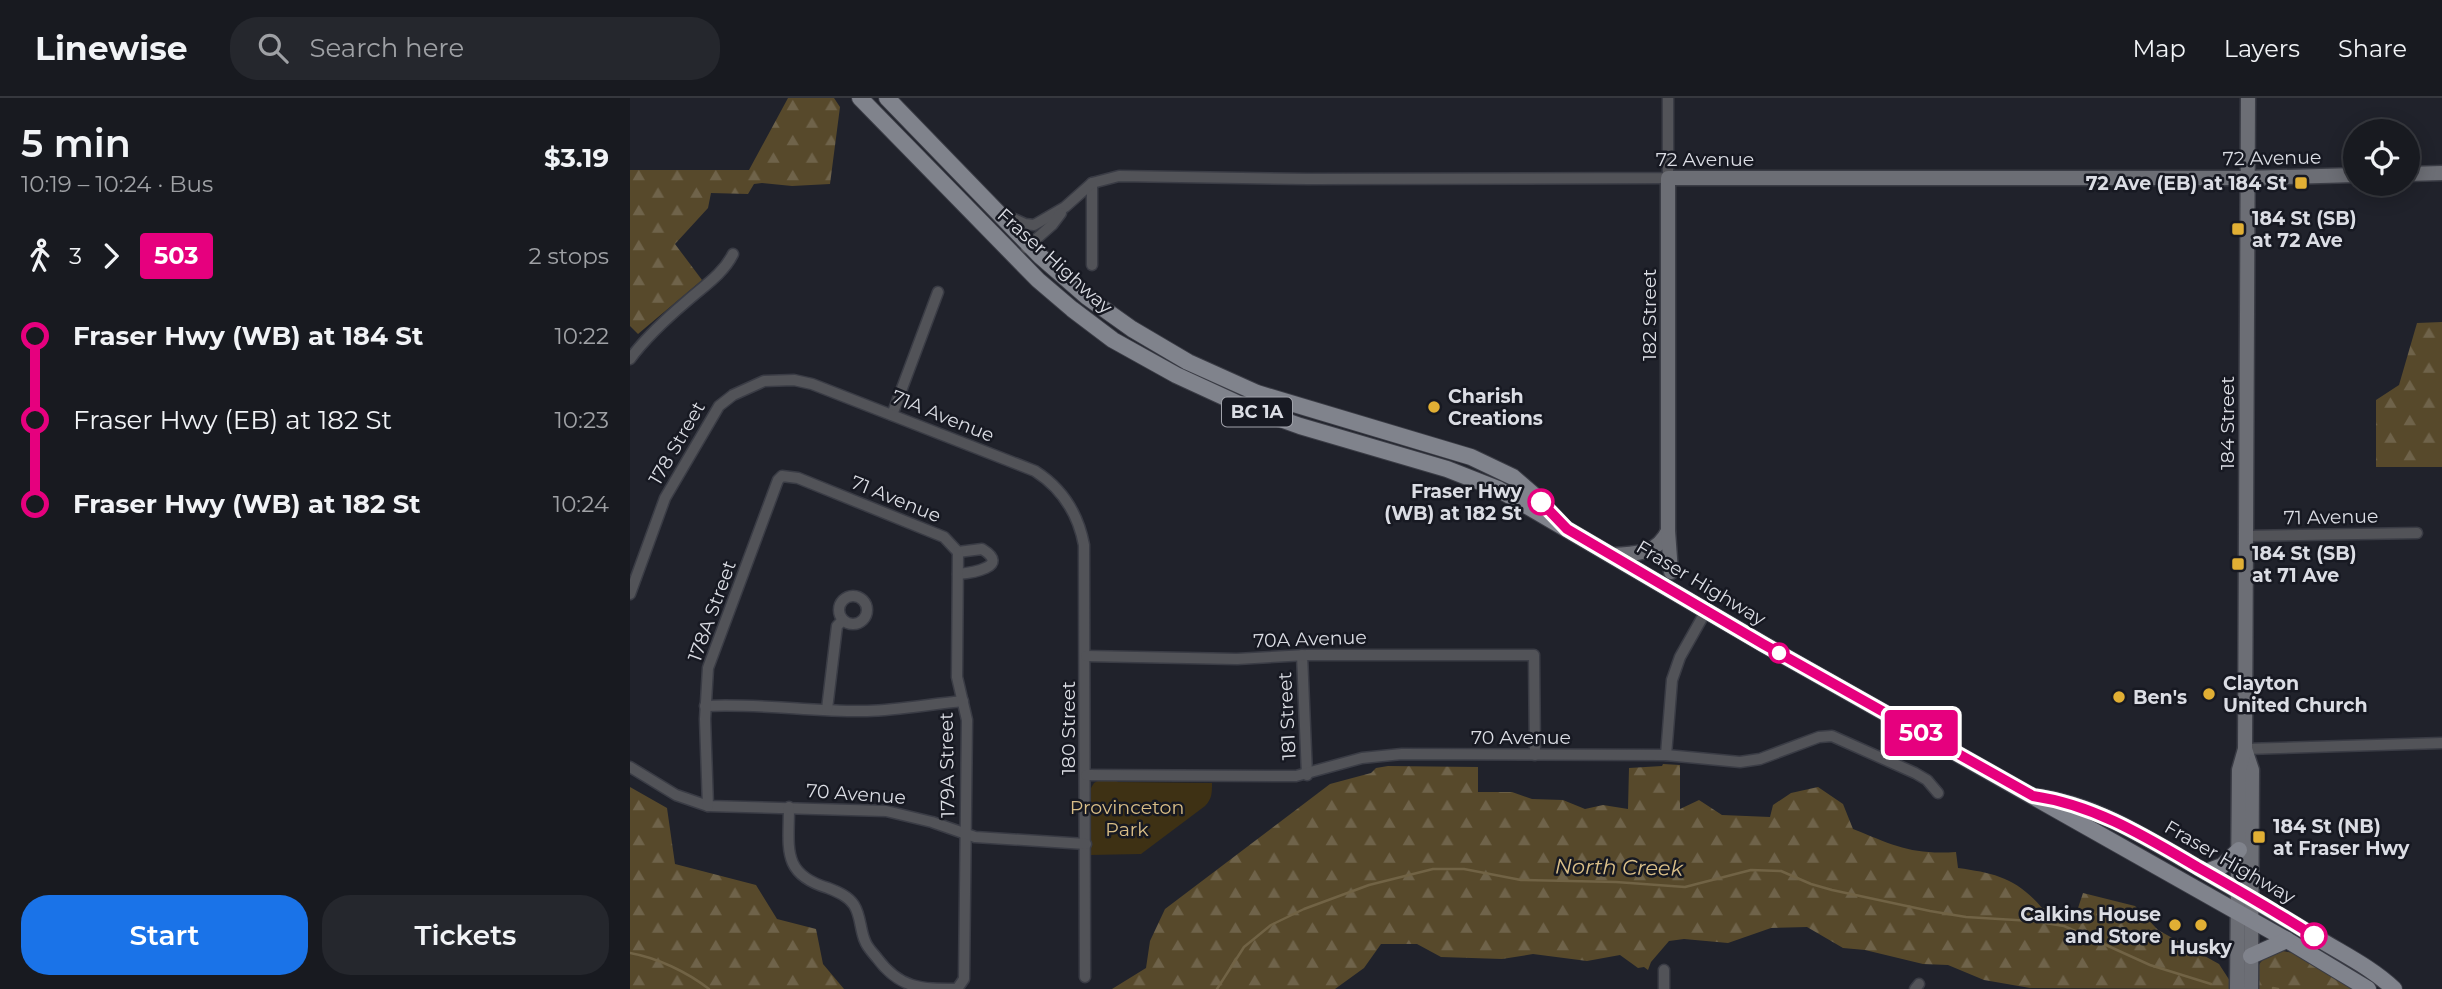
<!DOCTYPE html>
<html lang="en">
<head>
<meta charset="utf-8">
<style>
	:root { --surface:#181a20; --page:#25272d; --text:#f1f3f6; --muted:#9fa1a5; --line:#36383e; --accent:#1a73e8 }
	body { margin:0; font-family:Montserrat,sans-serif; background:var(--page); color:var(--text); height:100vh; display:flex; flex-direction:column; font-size:26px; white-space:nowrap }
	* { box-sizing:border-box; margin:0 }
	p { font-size:23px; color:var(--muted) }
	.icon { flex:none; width:38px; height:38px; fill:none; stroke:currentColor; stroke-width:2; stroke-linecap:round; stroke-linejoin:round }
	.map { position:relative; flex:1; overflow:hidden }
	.side { display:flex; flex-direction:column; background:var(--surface); width:630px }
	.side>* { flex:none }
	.badge { padding:0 14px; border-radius:5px; font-size:24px; line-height:46px }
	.tools { position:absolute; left:1713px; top:21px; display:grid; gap:14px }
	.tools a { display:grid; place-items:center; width:77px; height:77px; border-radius:50%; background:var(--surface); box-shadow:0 4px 18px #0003,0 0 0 2px var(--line); font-size:35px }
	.map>.badge { position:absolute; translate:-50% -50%; box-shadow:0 0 0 4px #fff }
	.legs { display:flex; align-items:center; gap:10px; height:77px; padding:0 21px; font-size:23px }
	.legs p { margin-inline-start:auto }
	.overview { display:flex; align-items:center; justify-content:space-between; height:119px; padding:0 21px }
	h1 { font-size:38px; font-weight:600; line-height:52px }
	.cta { display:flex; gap:14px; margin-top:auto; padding:14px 21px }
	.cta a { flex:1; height:80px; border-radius:28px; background:var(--accent); color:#fff; font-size:28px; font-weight:600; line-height:80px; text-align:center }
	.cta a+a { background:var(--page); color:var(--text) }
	ul { padding:0 21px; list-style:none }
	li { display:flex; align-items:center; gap:24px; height:84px; font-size:26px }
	li i { display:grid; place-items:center; width:10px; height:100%; margin:0 9px; background:currentColor }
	li i::after { content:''; width:18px; height:18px; margin:-9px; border:5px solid; border-radius:50%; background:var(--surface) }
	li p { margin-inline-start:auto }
	li:first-child i { background:linear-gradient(#0000 50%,currentColor 0) }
	li:last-child i { background:linear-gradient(currentColor 50%,#0000 0) }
	header { display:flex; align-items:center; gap:42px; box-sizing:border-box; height:98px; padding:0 35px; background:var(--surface); border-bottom:2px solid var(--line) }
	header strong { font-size:33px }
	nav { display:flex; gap:38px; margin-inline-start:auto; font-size:24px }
	.search { width:490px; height:63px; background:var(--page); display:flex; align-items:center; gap:18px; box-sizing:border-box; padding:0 24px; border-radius:28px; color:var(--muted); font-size:26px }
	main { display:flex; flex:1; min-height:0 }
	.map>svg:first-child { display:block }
</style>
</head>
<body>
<header>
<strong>Linewise</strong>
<div class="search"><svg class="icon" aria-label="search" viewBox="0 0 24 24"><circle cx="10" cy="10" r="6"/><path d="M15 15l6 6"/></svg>Search here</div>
<nav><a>Map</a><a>Layers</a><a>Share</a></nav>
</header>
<main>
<section class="side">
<div class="overview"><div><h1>5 min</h1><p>10:19 – 10:24 · Bus</p></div><b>$3.19</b></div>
<div class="legs"><svg class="icon" aria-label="walk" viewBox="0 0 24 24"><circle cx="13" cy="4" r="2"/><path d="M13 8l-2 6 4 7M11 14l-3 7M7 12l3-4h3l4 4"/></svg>3<svg class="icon" aria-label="forward" viewBox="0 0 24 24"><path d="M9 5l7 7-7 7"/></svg><b class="badge" style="background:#e6007e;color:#fff">503</b><p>2 stops</p></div>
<ul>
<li><i style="color:#e6007e"></i><b>Fraser Hwy (WB) at 184 St</b><p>10:22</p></li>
<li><i style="color:#e6007e"></i><span>Fraser Hwy (EB) at 182 St</span><p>10:23</p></li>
<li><i style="color:#e6007e"></i><b>Fraser Hwy (WB) at 182 St</b><p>10:24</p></li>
</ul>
<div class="cta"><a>Start</a><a>Tickets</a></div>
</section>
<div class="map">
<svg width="1812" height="891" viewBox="0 0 1812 891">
	<defs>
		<pattern id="forest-firs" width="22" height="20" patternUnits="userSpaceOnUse" patternTransform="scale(1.75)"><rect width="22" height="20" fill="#57492b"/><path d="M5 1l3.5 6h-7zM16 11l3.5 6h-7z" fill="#6f634a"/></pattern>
	</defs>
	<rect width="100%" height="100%" fill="#20222b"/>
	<g fill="url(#forest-firs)">
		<path d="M158 0H204L210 9 200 86 162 88 132 85 124 86 118 96 81 95 78 110 45 146 72 182 8 236 0 228V72H119Z"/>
		<path d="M1812 224V369H1746V302L1769 287 1787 225Z"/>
		<path d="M1033 666 1050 667V711L1069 702 1092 717 1140 719 1143 707 1161 695 1188 689 1213 706 1223 731C1263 747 1281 757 1326 754L1328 770C1364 775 1387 780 1412 810L1438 815 1447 813 1453 795 1505 808 1528 832 1589 866 1600 883V891L1400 890 1354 882 1318 867 1293 866 1235 852 1213 850 1177 829 1141 830 1098 845 1054 841 1039 843 1021 864 1018 872 1014 869 1008 870 990 857 957 863 903 856 872 861 811 859 787 846H751L734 870 705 891H482L516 870 520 843 535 811 700 686 741 675 746 670 758 668 848 669V694H882L902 701 933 702 955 711 973 707 998 711 999 670 1032 668Z"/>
		<path d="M0 689 37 710 45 766 126 787 147 821 186 831 193 866 214 891H0Z"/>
		<path d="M1648 852 1663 855 1724 891H1627C1628 865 1625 865 1648 852Z"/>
	</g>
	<path fill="#3e3114" d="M471 681H483L488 684 582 685C582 695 582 701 575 708L511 756 460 757 461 690 464 685Z"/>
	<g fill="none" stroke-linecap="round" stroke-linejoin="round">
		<g stroke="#716345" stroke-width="2.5">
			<path d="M0 855C28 860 57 874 79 891"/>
			<path d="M1643 890 1648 891"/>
			<path d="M587 891 614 849 641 827 674 811 739 787 803 771H834L891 782 986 784 1055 789 1121 772 1151 773 1181 786 1202 792 1300 813 1336 819 1402 823 1434 828 1520 867 1581 886"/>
		</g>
		<defs>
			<g id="street">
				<path d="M462 85V167"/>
				<path d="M375 117 395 126 404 127 435 109 462 85 489 78 678 81 1038 80V0"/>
				<path d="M396 150 422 127 431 115"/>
				<path d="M0 261C16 239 37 220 57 203 74 188 93 176 103 156"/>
				<path d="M262 317 308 194"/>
				<path d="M1615 438 1787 435"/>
				<path d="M328 476C340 475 382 469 352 451L328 454"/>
				<path d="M0 496 35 400 89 308 103 297 134 283 164 282 182 286 405 373C433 391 448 415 454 447L455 879"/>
				<circle cx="223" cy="512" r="14"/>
				<path d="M672 557 677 677"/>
				<path d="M456 558 607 561 677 557H904L905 657"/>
				<path d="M75 608C129 605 183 614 237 613 269 612 301 606 333 603"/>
				<path d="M197 611 207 528 213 522"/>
				<path d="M1615 651 1812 645"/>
				<path d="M1036 657 1042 582 1050 559 1076 513"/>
				<path d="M0 669 46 697 78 708 256 713 302 724 345 739 456 746"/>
				<path d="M456 677 666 678 732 660 772 656 1036 657 1110 664 1130 661 1189 639 1202 638 1285 675 1297 682 1308 695"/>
				<path d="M78 708 75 621 78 570 148 382 152 378 168 380 314 439 328 454"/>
				<path d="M159 709C159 750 151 776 198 790 208 794 218 798 224 807 231 818 230 832 235 843 237 849 243 855 247 860 270 891 291 891 327 891L334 881 337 622 327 579 328 454"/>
				<path d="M1034 872V891"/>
				<path d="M1285 891 1289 886"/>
			</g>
			<g id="secondary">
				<path d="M1778 76 1812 75"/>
				<path d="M983 457C1007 455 1026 457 1038 433"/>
				<path d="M1041 474 1038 433V80H1617L1726 77"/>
				<path d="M1615 651 1622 672 1621 891"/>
				<path d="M1607 891 1609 672 1615 651 1618 0"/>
			</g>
			<g id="primary">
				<path d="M230 0 408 182 442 211 483 242 546 277 609 306 670 328 817 371 868 391 1133 546 1657 842 1738 891"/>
				<path d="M257 0 410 158 457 199 502 231 558 264 627 295 841 359 883 379 905 398 920 415"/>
				<path d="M1409 699C1463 707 1508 735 1555 762 1598 787 1641 812 1684 838 1711 855 1741 869 1764 891"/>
				<path d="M1576 774 1592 768 1609 752"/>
				<path d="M1621 858 1657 842"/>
			</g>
		</defs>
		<use href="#street" stroke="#3a3c45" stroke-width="13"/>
		<use href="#secondary" stroke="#3a3c45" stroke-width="17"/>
		<use href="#primary" stroke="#3a3c45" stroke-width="18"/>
		<use href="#street" stroke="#525358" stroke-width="10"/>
		<use href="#secondary" stroke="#6c6e75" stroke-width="14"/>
		<use href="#primary" stroke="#80838c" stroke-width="16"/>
	</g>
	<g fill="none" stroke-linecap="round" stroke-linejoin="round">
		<defs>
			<path id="line-1" d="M911 404 937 431 1133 546 1403 698C1465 707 1516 739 1569 770 1608 792 1646 814 1684 838"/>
		</defs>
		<use href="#line-1" stroke="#fff" stroke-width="16"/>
		<use href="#line-1" stroke="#e6007e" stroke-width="10"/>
	</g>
	<g fill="#e1af34" stroke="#171922" stroke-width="2.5">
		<rect x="1664" y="78" width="14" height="14" rx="3.5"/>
		<rect x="1601" y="124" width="14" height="14" rx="3.5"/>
		<circle cx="804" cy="309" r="7"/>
		<rect x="1601" y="459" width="14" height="14" rx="3.5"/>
		<circle cx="1579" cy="596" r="7"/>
		<circle cx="1489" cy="599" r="7"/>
		<rect x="1622" y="732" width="14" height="14" rx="3.5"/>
		<circle cx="1545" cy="827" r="7"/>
		<circle cx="1571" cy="827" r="7"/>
	</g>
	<g fill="#fff" stroke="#e6007e" stroke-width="3.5">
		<circle cx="911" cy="404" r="12"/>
		<circle cx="1149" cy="555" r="9"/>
		<circle cx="1684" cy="838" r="12"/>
	</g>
	<g text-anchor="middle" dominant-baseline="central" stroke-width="5" stroke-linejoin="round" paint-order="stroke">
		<rect fill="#171922" stroke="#a0a2aa" stroke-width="2" x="592" y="299.5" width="70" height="29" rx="5"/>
		<g font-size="18" font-weight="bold" fill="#dbdde4">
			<text x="627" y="314">BC 1A</text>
		</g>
		<g font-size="19" fill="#dbdde4" stroke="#171922">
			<text transform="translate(1642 60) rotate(-1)">72 Avenue</text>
			<text x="1075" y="61">72 Avenue</text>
			<text transform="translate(425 163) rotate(42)">Fraser Highway</text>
			<text transform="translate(1019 217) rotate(-90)">182 Street</text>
			<text transform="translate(313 318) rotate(22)">71A Avenue</text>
			<text transform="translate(1597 325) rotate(-90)">184 Street</text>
			<text transform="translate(47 345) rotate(-60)">178 Street</text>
			<text transform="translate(266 401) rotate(22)">71 Avenue</text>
			<text transform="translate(1701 419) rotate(-1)">71 Avenue</text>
			<text transform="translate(1071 485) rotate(31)">Fraser Highway</text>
			<text transform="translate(82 513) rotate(-70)">178A Street</text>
			<text transform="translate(680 541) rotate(-2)">70A Avenue</text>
			<text transform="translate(657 618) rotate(-93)">181 Street</text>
			<text transform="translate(438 630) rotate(-90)">180 Street</text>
			<text x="891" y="639">70 Avenue</text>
			<text transform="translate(317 667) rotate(-91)">179A Street</text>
			<text transform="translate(226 696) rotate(4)">70 Avenue</text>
			<text transform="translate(1600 764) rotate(30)">Fraser Highway</text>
		</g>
		<g font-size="19" font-weight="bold" fill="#dbdde4" stroke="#171922" text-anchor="start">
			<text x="1657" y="85" text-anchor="end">72 Ave (EB) at 184 St</text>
			<text x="1622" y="120">184 St (SB)<tspan x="1622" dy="22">at 72 Ave</tspan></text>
			<text x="818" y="298">Charish<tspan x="818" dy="22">Creations</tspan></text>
			<text x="1622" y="455">184 St (SB)<tspan x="1622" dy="22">at 71 Ave</tspan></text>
			<text x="1593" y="585">Clayton<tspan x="1593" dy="22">United Church</tspan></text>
			<text x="1503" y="599">Ben's</text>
			<text x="1643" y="728">184 St (NB)<tspan x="1643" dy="22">at Fraser Hwy</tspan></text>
			<text x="1531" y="816" text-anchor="end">Calkins House<tspan x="1531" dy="22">and Store</tspan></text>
			<text x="1571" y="849" text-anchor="middle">Husky</text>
		</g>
		<g font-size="19" font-weight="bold" fill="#dbdde4" stroke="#171922" text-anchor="end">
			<text x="892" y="393">Fraser Hwy<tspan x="892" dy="22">(WB) at 182 St</tspan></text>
		</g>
		<g font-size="19" fill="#d9be87" stroke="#171922">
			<text x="497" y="709">Provinceton<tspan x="497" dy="22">Park</tspan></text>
		</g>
		<g font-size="21" font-style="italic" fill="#dbc089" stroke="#171922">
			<text transform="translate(989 769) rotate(1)">North Creek</text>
		</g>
	</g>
</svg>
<div class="tools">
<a><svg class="icon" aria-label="locate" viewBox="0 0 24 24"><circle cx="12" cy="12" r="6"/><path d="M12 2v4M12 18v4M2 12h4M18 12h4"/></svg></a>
</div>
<b class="badge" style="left:1291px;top:635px;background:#e6007e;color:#fff">503</b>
</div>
</main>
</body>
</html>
